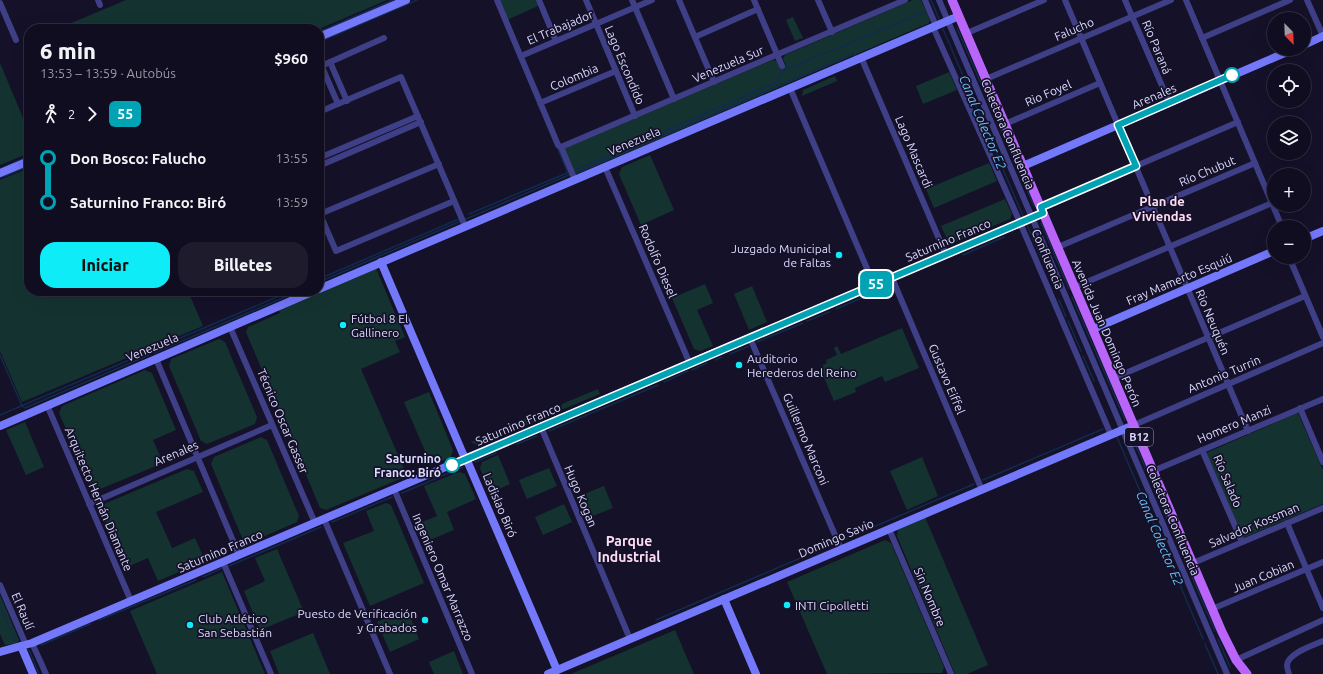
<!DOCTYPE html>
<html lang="es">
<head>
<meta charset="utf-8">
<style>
	:root { --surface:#0f0d1f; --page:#1d1b2c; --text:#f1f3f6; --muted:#9b9ca4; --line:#2f2d3d; --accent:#0decf7 }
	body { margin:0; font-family:Ubuntu,sans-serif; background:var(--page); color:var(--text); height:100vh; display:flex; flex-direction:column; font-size:15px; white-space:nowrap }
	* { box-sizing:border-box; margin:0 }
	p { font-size:13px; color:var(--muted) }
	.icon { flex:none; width:22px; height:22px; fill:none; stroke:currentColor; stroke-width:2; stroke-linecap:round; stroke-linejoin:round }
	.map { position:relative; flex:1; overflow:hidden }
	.panel { position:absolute; left:24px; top:24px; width:300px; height:272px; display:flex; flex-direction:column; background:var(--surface); border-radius:16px; box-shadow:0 4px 16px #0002,0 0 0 1px var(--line) }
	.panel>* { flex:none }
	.badge { padding:0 8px; border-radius:6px; font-size:14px; line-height:26px }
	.needle { width:26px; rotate:157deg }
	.controls { position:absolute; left:1267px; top:12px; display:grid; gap:8px }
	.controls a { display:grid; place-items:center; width:44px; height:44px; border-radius:50%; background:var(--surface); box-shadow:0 4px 16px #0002,0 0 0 1px var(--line); font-size:20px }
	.map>.badge { position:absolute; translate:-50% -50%; box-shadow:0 0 0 2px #fff }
	.legs { display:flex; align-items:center; gap:6px; height:44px; padding:0 16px; font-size:13px }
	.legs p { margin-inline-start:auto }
	.head { display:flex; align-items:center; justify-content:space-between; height:68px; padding:0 16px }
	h1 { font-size:22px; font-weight:800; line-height:30px }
	.action { display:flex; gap:8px; margin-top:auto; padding:8px 16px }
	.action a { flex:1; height:46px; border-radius:16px; background:var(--accent); color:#111; font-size:16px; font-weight:800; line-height:46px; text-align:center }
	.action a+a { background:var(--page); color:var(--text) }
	ul { padding:0 16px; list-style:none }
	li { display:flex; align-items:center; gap:14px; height:44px; font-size:15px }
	li i { display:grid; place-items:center; width:6px; height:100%; margin:0 5px; background:currentColor }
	li i::after { content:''; width:10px; height:10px; margin:-5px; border:3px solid; border-radius:50%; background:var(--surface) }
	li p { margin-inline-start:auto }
	li:first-child i { background:linear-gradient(#0000 50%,currentColor 0) }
	li:last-child i { background:linear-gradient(currentColor 50%,#0000 0) }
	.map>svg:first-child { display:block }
</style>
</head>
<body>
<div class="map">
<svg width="1323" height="674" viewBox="0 0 1323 674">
	<rect width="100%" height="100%" fill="#141129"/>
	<g fill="#143330">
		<path d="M126 0H387L319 29H57Z"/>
		<path d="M499 0H536L538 6 507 20Z"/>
		<path d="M913 0H921L930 20 929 23 572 176 561 150 773 60 777 61 780 69 786 66 783 59 785 55Z"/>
		<path d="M793 17 803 38 795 41 786 20Z"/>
		<path d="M0 63 29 132V153L0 165Z"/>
		<path d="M949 72 957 90 923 104 916 86Z"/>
		<path d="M835 76 837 81 802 96 803 90Z"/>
		<path d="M650 155 674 210 641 225 619 174 622 167Z"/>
		<path d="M989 163 997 181 934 208 926 189Z"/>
		<path d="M29 168V291H188L203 326 22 402 0 351V180Z"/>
		<path d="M1005 199 1012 214 1010 219 953 243 948 241 941 226Z"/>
		<path d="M375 266 405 337 395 341 400 352 361 369 407 476 326 510 320 508 246 332 248 327 280 313 278 307Z"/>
		<path d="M705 284 713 303 697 310 713 346 700 351 694 349 672 298Z"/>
		<path d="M752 286 767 322 749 330 734 294Z"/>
		<path d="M902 328 919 368 885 382 882 376 855 388 856 392 834 401 820 368H822L823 365 827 363 826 360 837 355 834 348 837 346 841 354Z"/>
		<path d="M219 339 225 342 257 417 255 424 207 444 201 441 169 366 171 359Z"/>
		<path d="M145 370 152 373 176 430 153 440 163 463 98 490 91 487 59 413 62 406Z"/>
		<path d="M598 389 600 394 561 410V407L562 404Z"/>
		<path d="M429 392 453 450 451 457 431 465 404 402Z"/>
		<path d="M547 409 550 415 478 446 471 442Z"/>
		<path d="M1298 413 1323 470V504L1243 538 1206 453Z"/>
		<path d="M25 422 44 467 26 475 6 430Z"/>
		<path d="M261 437 267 440 299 516 297 522 249 543 243 540 211 464 214 457Z"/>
		<path d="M498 455 510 484 490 493 480 468 482 462Z"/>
		<path d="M922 457 938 496 907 510 890 471Z"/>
		<path d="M549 468 557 486 527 499 519 480Z"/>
		<path d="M187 469 194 471 203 492 156 512 172 548 195 538 205 561 158 581 148 558 125 568 101 512 104 504Z"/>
		<path d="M459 472 465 474 476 499 447 512 454 530 425 542 417 524 437 516 424 486Z"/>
		<path d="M604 486 613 508 588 518 579 496Z"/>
		<path d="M386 503 391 505 424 583 370 606 343 543 374 531 366 511Z"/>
		<path d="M564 504 572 522 543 535 535 517Z"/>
		<path d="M925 517 988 665 967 674H955L897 536 898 529Z"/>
		<path d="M885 540 891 543 944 667 942 673 827 674 787 582Z"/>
		<path d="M277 549 304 612 260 630 244 591 265 581 255 558Z"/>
		<path d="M222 572 265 674H157L130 611Z"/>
		<path d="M0 595 19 640 17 644 5 645 0 634Z"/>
		<path d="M407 609 419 639 390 652 377 622Z"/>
		<path d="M675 630 694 674H571Z"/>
		<path d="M313 633 330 674H279L270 651Z"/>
		<path d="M454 651 463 674H434L429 662Z"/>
	</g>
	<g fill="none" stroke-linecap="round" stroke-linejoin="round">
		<g stroke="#112b4d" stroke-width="1.5">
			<path d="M931 0 939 19"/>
			<path d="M957 28 1034 206"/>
			<path d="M943 29 1023 216"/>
			<path d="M319 32 393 0"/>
			<path d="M319 42 417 0"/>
			<path d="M557 147 568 173"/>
			<path d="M0 169 29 156"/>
			<path d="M575 170 777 82C781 79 780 73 785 70L927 11"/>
			<path d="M575 173 854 53 856 58"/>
			<path d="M0 178 29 166"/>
			<path d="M469 214 567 173"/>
			<path d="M466 219 571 174"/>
			<path d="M1041 223 1069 289"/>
			<path d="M1027 225 1045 266"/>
			<path d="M963 255 1004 237"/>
			<path d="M319 279 459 219"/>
			<path d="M319 282 461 221"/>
			<path d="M1072 297 1125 420"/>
			<path d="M1059 300 1066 317"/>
			<path d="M836 309 889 286"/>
			<path d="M807 321 829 312"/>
			<path d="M1068 321 1081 351"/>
			<path d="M757 342 803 323"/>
			<path d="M152 350 291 291"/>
			<path d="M154 353 299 291"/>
			<path d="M730 354 749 346"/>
			<path d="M0 355 22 406 25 408 149 355"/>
			<path d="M1083 356 1094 381"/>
			<path d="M715 360 722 357"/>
			<path d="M692 370 707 363"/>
			<path d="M664 382 688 371"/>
			<path d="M0 415 148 352"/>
			<path d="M549 431 658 385"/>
			<path d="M1130 432 1215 631"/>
			<path d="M1117 437 1203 639"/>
			<path d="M517 444 537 436"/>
			<path d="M475 462 496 453"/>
			<path d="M983 480 1103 429"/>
			<path d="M402 493 463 467"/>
			<path d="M332 522 392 497"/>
			<path d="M843 540 974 484"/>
			<path d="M229 566 321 527"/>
			<path d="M203 577 222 568"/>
			<path d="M0 606 13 636 16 641"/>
			<path d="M99 620 196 580"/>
			<path d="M656 620 833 544"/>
			<path d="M1218 639 1230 667"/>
			<path d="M1205 644 1218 674"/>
			<path d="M41 645 90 624"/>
			<path d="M29 650 39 674"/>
		</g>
		<g stroke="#3e3f86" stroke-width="6">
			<path d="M98 0 100 5"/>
			<path d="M497 0 558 145 561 147 905 0"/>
			<path d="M539 0 556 41"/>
			<path d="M586 0 635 116"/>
			<path d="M632 0 674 99"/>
			<path d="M679 0 714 82"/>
			<path d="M754 0 782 66"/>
			<path d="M818 0 832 32"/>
			<path d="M925 0 936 26"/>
			<path d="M939 0 1227 674"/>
			<path d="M1065 0 1248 431"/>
			<path d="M1125 0 1169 102"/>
			<path d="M1186 0 1282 227"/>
			<path d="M1307 0 1323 36"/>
			<path d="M0 3 16 40"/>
			<path d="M933 27 1018 218 1111 435"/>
			<path d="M967 33 1044 0"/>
			<path d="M695 37 758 9"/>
			<path d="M1202 38 1290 0"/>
			<path d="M521 56 652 0"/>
			<path d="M861 57 946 255"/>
			<path d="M319 60 338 104"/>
			<path d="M330 62 347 101"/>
			<path d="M319 67 384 38"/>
			<path d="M986 79 1171 0"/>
			<path d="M790 88 874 285"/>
			<path d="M540 103 616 71"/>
			<path d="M319 112 401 77 465 226"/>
			<path d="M1005 124 1100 83"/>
			<path d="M561 147 575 180"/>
			<path d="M319 158 418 116"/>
			<path d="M319 166 421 122"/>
			<path d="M605 167 690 364"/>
			<path d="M1041 207 1238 122"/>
			<path d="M319 212 336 251 454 201"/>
			<path d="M320 214 439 164"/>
			<path d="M1058 247 1255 163"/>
			<path d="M1289 257 1323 337"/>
			<path d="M892 278 982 490"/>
			<path d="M1075 287 1272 203"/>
			<path d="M230 327 315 523"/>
			<path d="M750 338 841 549"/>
			<path d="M156 359 239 555"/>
			<path d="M1114 378 1305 296"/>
			<path d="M47 405 131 601"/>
			<path d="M1300 408 1323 462"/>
			<path d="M1134 425 1323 343"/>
			<path d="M541 427 630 639"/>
			<path d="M1202 450 1242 542"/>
			<path d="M1153 471 1323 399"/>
			<path d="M394 489 472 674"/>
			<path d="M89 504 272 425"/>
			<path d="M324 519 390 674"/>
			<path d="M1287 523 1323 608"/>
			<path d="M889 529 951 674"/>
			<path d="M223 562 271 674"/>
			<path d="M1193 563 1323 508"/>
			<path d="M0 585 26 645"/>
			<path d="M1212 609 1323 562"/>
			<path d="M32 643 46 674"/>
			<path d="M1236 660 1323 620"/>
			<path d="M1289 674C1288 671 1287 668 1287 665 1288 653 1314 645 1323 641"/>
		</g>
		<g stroke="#7478fb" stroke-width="8">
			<path d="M319 37 406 0"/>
			<path d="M1304 45 1323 36"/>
			<path d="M1023 166 1294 49"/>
			<path d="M0 173 29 161"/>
			<path d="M1304 239 1323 231"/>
			<path d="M381 262 463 454 469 465 557 670"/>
			<path d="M319 289 959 16"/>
			<path d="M1093 329 1274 251"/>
			<path d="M0 426 314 291"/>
			<path d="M724 599 756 674"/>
			<path d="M21 646 33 674"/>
			<path d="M0 652 32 643 1043 213"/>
			<path d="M548 674 1134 425"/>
		</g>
		<path stroke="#ba65fa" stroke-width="9" d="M952 0 1222 632 1236 660 1247 674"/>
	</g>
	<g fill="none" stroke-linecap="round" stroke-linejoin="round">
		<defs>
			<path id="line-1" d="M452 465 1043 213 1041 207 1136 166 1118 125 1232 75"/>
		</defs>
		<use href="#line-1" stroke="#fff" stroke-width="9"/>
		<use href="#line-1" stroke="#00a3b4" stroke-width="6"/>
	</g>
	<g fill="#fff" stroke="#00a3b4" stroke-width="2">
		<circle cx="1232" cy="75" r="7"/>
		<circle cx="452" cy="465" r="7"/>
	</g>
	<g fill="#0decf7" stroke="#141129" stroke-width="1.5">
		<circle cx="839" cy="255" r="4"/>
		<circle cx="343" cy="325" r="4"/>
		<circle cx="739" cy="365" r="4"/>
		<circle cx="787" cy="605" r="4"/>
		<circle cx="425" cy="620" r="4"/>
		<circle cx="190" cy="625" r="4"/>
	</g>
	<g text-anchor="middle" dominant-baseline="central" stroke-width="3.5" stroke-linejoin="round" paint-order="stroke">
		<rect fill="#141129" stroke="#a09ebe" stroke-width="1" x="1125" y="428" width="28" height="18" rx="3"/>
		<g font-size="11" font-weight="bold" fill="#dcdafe">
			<text x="1139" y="437">B12</text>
		</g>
		<g font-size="12" fill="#dcdafe" stroke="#141129">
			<text transform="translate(560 27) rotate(-23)">El Trabajador</text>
			<text transform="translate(1074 29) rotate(-23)">Falucho</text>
			<text transform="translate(1157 47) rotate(67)">Río Paraná</text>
			<text transform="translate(728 64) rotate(-23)">Venezuela Sur</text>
			<text transform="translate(625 65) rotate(67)">Lago Escondido</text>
			<text transform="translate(574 77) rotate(-23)">Colombia</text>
			<text transform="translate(1048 93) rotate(-23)">Rio Foyel</text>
			<text transform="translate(1154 96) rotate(-23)">Arenales</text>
			<text transform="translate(1008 134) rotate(67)">Colectora Confluencia</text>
			<text transform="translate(634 141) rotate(-23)">Venezuela</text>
			<text transform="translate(914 152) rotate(67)">Lago Mascardi</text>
			<text transform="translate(1207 171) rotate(-23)">Río Chubut</text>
			<text transform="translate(948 240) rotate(-23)">Saturnino Franco</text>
			<text transform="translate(1048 259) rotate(67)">Confluencia</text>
			<text transform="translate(658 261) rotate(67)">Rodolfo Diesel</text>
			<text transform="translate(1179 279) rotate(-23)">Fray Mamerto Esquiú</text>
			<text transform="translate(1213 322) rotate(67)">Rio Neuquén</text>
			<text transform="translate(1107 333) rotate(67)">Avenida Juan Domingo Perón</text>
			<text transform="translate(152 347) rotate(-23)">Venezuela</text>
			<text transform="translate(1224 374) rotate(-23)">Antonio Turrin</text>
			<text transform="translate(947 379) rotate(67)">Gustavo Eiffel</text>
			<text transform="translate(283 421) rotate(67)">Técnico Oscar Gasser</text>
			<text transform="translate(518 424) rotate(-23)">Saturnino Franco</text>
			<text transform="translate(1234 424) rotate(-23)">Homero Manzi</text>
			<text transform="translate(806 439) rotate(67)">Guillermo Marconi</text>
			<text transform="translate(176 453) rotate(-23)">Arenales</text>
			<text transform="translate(1228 481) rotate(67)">Río Salado</text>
			<text transform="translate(581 496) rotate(67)">Hugo Kogan</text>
			<text transform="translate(99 499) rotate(67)">Arquitecto Hernán Diamante</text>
			<text transform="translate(500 505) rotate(67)">Ladislao Biró</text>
			<text transform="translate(1173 520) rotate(67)">Colectora Confluencia</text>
			<text transform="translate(1254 525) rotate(-23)">Salvador Kossman</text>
			<text transform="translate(836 538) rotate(-23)">Domingo Savio</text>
			<text transform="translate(220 551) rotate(-23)">Saturnino Franco</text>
			<text transform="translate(1263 576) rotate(-23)">Juan Cobian</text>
			<text transform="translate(443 577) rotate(67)">Ingeniero Omar Marrazzo</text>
			<text transform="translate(930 597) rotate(67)">Sin Nombre</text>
			<text transform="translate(23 611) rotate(67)">El Raulí</text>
		</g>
		<g font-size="12" fill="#dcdafe" stroke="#141129" text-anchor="start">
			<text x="831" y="248" text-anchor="end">Juzgado Municipal<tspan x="831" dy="14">de Faltas</tspan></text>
			<text x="351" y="318">Fútbol 8 El<tspan x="351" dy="14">Gallinero</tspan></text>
			<text x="747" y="358">Auditorio<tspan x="747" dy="14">Herederos del Reino</tspan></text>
			<text x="795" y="605">INTI Cipolletti</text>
			<text x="417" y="613" text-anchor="end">Puesto de Verificación<tspan x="417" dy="14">y Grabados</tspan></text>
			<text x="198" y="618">Club Atlético<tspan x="198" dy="14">San Sebastián</tspan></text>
		</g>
		<g font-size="12" font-weight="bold" fill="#dcdafe" stroke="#141129" text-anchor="end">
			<text x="441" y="458">Saturnino<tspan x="441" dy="14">Franco: Biró</tspan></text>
		</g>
		<g font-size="13" font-style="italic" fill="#6cc0fa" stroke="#141129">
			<text transform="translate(983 122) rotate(67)">Canal Colector E2</text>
			<text transform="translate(1160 538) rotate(67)">Canal Colector E2</text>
		</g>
		<g font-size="13" font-weight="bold" fill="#fedcf3" stroke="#141129">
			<text x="1162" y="201">Plan de<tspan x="1162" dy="15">Viviendas</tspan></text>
		</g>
		<g font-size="14" font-weight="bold" fill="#fedcf3" stroke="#141129">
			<text x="629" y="541">Parque<tspan x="629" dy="16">Industrial</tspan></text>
		</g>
	</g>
</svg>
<div class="controls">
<a><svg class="needle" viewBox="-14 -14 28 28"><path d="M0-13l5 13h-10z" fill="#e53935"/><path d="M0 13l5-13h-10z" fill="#9b9ca4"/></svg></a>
<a><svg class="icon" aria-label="locate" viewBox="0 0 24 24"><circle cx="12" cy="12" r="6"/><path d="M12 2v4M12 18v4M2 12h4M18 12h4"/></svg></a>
<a><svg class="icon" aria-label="layers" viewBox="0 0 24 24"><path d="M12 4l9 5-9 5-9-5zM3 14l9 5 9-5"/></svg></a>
<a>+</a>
<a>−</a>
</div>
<b class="badge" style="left:876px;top:284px;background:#00a3b4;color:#fff">55</b>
<section class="panel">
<div class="head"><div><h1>6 min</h1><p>13:53 – 13:59 · Autobús</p></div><b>$960</b></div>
<div class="legs"><svg class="icon" aria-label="walk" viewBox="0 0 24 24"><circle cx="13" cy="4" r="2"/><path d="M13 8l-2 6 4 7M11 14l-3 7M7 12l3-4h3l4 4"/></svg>2<svg class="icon" aria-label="forward" viewBox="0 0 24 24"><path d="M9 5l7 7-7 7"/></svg><b class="badge" style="background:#00a3b4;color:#fff">55</b></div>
<ul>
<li><i style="color:#00a3b4"></i><b>Don Bosco: Falucho</b><p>13:55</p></li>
<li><i style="color:#00a3b4"></i><b>Saturnino Franco: Biró</b><p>13:59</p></li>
</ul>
<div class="action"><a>Iniciar</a><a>Billetes</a></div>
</section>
</div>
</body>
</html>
